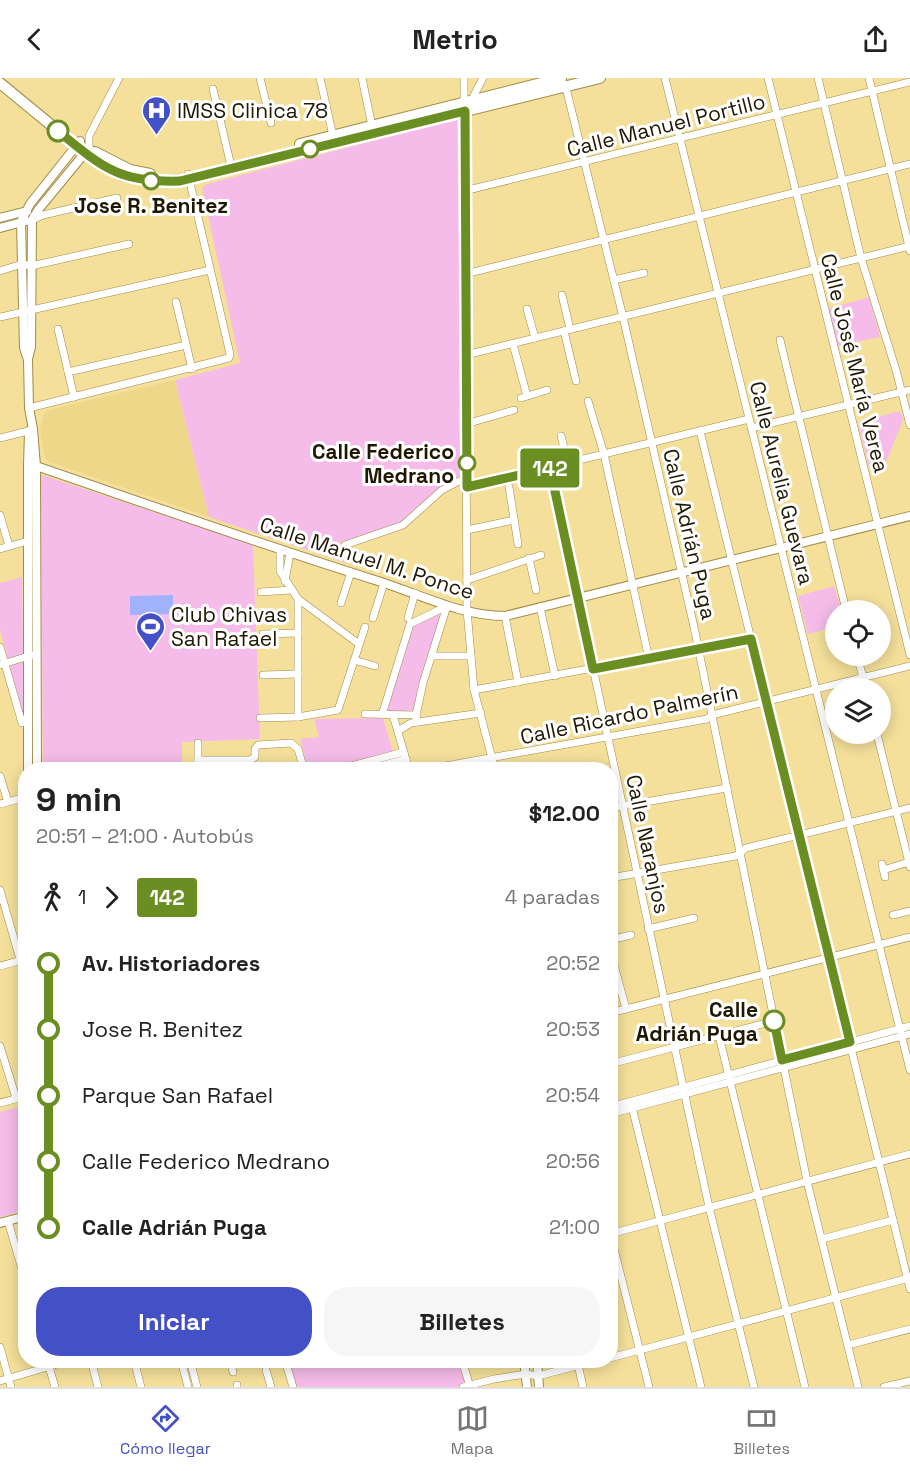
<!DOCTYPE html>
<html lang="es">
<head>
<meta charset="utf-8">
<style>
	:root { --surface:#fff; --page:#f6f6f6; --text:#222; --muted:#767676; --line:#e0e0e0; --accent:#4450c5 }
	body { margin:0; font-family:"Space Grotesk",sans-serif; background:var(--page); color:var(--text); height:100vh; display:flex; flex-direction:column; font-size:22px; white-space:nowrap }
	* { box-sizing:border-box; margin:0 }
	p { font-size:20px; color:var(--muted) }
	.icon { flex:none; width:33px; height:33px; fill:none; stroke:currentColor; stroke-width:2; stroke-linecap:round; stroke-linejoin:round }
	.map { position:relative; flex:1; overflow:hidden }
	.sheet { position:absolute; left:18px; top:684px; width:600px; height:606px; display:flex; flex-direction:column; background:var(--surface); border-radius:24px; box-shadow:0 3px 15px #0003 }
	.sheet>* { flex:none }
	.badge { padding:0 12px; border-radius:4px; font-size:21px; line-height:39px }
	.tools { position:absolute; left:825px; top:522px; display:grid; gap:12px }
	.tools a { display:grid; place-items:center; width:66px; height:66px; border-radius:50%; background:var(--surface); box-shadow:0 3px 15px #0003; font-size:30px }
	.map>.badge { position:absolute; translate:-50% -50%; box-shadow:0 0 0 3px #fff }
	.legs { display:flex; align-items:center; gap:9px; height:66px; padding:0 18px; font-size:20px }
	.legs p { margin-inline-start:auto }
	.head { display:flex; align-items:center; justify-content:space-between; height:102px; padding:0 18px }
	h1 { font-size:33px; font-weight:700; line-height:45px }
	.button { display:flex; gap:12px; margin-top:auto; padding:12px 18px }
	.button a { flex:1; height:69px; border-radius:24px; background:var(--accent); color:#fff; font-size:24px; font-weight:700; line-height:69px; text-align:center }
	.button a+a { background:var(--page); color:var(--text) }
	ul { padding:0 18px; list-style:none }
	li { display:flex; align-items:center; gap:21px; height:66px; font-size:22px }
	li i { display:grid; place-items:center; width:9px; height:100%; margin:0 8px; background:currentColor }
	li i::after { content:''; width:15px; height:15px; margin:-8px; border:4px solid; border-radius:50%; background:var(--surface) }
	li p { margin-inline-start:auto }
	li:first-child i { background:linear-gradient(#0000 50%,currentColor 0) }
	li:last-child i { background:linear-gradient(currentColor 50%,#0000 0) }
	header { display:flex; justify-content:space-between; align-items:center; height:78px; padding:0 18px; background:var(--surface); font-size:27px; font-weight:700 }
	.tab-bar { display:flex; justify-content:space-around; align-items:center; height:84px; border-top:2px solid var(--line); background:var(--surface); font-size:16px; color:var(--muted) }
	.tab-bar a { display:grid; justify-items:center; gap:3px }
	.tab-bar .selected { color:var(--accent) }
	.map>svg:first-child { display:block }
</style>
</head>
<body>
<header><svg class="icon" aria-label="back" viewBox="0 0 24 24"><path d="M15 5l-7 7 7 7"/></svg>Metrio<svg class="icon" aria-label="share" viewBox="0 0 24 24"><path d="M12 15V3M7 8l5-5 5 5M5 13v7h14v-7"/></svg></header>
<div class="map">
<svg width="910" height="1309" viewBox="0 0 910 1309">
	<rect width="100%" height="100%" fill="#f5e09b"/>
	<path fill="#eed789" d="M175 302 209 439 47 383 43 373 40 351 45 333Z"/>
	<g fill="#f5bcea">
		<path d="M457 41 463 399 400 447 340 464 346 485 209 439 175 302 240 285 202 110 207 106Z"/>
		<path d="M869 219 880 259 837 268 828 231Z"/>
		<path d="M900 333 903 342 886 384 869 389 858 344Z"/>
		<path d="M42 397 253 467 260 661 182 664V691H43L41 398Z"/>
		<path d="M22 499 23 577 8 581 0 552V505Z"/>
		<path d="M834 508 841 532H836L835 549 808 556 798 518Z"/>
		<path d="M441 533 416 623V632L386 634 411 547Z"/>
		<path d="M24 584 25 639 20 633 8 588Z"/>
		<path d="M383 640 393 674 326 691H308L300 661 319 659 314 641Z"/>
		<path d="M25 1027V1132L0 1139V1034Z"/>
		<path d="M287 1283H461L468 1306 458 1309H296Z"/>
	</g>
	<path fill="#a0b2fd" d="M173 517V536L130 537V518Z"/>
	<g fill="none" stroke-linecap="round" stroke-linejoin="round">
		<defs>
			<g id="minor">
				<path d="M260 0 271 45"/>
				<path d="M320 0 333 58"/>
				<path d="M362 0 372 48"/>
				<path d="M464 0 467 532 474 612 495 692"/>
				<path d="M665 0 910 992"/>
				<path d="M768 0 910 577"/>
				<path d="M818 0 861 180 896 292 910 347"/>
				<path d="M869 0 910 173"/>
				<path d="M565 6 623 239 694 549 807 1103 858 1309"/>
				<path d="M213 11 230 84"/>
				<path d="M471 23 483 0"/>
				<path d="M89 70V58L119 0"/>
				<path d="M464 113 910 4"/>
				<path d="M32 142 43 137 117 120"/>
				<path d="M0 193 22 186 31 188 129 166"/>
				<path d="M465 196 910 86"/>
				<path d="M614 202 644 195"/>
				<path d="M562 217 570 251"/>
				<path d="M176 224 192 291"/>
				<path d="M527 231 535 260"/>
				<path d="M0 239 210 192"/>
				<path d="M58 251 74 319"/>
				<path d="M564 253 576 303"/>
				<path d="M780 262 846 532"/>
				<path d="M513 266 527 318"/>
				<path d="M466 277 910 168"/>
				<path d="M68 294 186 267"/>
				<path d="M521 320 547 312"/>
				<path d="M588 323 604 376 649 581"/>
				<path d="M29 330 229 280 230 276 188 96"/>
				<path d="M466 346 514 332"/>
				<path d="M751 350 910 312"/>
				<path d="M700 353 910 1211"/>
				<path d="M561 358 568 385"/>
				<path d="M0 360 32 352"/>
				<path d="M550 390 709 1129 754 1309"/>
				<path d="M467 409 749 341"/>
				<path d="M509 409 518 466"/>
				<path d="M0 437 9 468"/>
				<path d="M467 452 514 442"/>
				<path d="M345 467 403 447 442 412 467 399"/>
				<path d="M0 471 28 463"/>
				<path d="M280 472V493L298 521 359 566"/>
				<path d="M529 480 536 512"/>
				<path d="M467 502 541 477"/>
				<path d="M285 503 290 475"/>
				<path d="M261 514 291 512"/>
				<path d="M298 521V639"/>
				<path d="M341 525 351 494"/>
				<path d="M540 529 555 598"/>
				<path d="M505 538 518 604"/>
				<path d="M373 540 384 505"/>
				<path d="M408 540 415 515"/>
				<path d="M263 556 298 555"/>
				<path d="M0 569 22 645"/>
				<path d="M432 578H471"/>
				<path d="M857 578 866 610"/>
				<path d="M354 582 375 588"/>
				<path d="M0 587 32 577"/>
				<path d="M263 597 298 596"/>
				<path d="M474 612 751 561"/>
				<path d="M365 636 416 637"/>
				<path d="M382 637 410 546 447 528"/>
				<path d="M393 637 409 692"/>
				<path d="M260 640 298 639 338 632 365 549"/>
				<path d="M417 644 416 637 423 605 447 528"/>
				<path d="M398 653 411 645 481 635"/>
				<path d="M877 656 910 789"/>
				<path d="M198 682H250L255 679V671L258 667 291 665 298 671 304 692"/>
				<path d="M198 692V665"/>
				<path d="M336 692 404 674"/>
				<path d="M365 692 406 681"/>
				<path d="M423 692 707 641 712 637 910 588"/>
				<path d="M0 698 8 724"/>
				<path d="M0 726 26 719"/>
				<path d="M610 730 727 710"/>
				<path d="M882 786 885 799"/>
				<path d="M883 792 909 784"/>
				<path d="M610 800 736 778 746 770 910 730"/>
				<path d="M0 812 26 902"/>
				<path d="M893 837 910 833"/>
				<path d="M648 851 694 840"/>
				<path d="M610 862 631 857"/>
				<path d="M611 876 626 931"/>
				<path d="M0 888 26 881"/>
				<path d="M610 935 910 859"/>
				<path d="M719 958 805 1309"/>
				<path d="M0 968 16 1020"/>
				<path d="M610 986 774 943"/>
				<path d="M0 1025 26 1018"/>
				<path d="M610 1029 910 948"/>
				<path d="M632 1029 701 1309"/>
				<path d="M610 1036 910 956"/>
				<path d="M8 1143 26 1205"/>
				<path d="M610 1155 649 1309"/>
				<path d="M610 1156 910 1076"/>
				<path d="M822 1161 893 1142"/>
				<path d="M848 1267 910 1251"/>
				<path d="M0 1269 11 1309"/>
				<path d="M610 1280 909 1200"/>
				<path d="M47 1282 55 1309"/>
				<path d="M91 1282 98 1309"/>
				<path d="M134 1282 141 1309"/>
				<path d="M181 1282 188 1309"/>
				<path d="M190 1282 197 1309"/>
				<path d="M230 1282 233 1294"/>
				<path d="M285 1282 293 1309"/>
				<path d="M462 1282 470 1309"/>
				<path d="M577 1282 583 1309"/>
				<path d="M266 1292 271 1309"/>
				<path d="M0 1303 71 1282"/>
				<path d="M237 1307V1309"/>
				<path d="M463 1309 494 1301 526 1296 538 1298 599 1282"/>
				<path d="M884 1309 910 1303"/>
			</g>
			<g id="tertiary">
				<path d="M0 140 27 133"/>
				<path d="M0 150 26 143"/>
				<path d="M28 281 31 269 32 142 38 132 89 70"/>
				<path d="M28 388H36C150 427 263 467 378 503 419 516 461 538 505 538L910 438"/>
				<path d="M28 692V388L29 353"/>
				<path d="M37 692 36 388 33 351 29 330 28 282 24 270 21 144 30 126 80 63"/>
				<path d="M0 1145 26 1138"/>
				<path d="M524 1282 527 1309"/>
				<path d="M537 1282 539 1309"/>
			</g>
			<g id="primary">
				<path d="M0 5 85 75 105 89 124 98 152 104 190 101 600 0"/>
				<path d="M300 66 561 0"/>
				<path d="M95 74 130 92 150 96"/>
			</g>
		</defs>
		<use href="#minor" stroke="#a08c48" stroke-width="8"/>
		<use href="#tertiary" stroke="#a08c48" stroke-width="10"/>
		<use href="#primary" stroke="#a08c48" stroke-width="12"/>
		<use href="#minor" stroke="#fff" stroke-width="7"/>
		<use href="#tertiary" stroke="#fff" stroke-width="8"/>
		<use href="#primary" stroke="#fff" stroke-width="10"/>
	</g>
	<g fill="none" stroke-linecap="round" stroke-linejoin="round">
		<defs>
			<path id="line-1" d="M58 53C103 90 120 105 180 103L465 33 467 409 550 390 593 591 751 561 850 964 782 982 774 943"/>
		</defs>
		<use href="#line-1" stroke="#fff" stroke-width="14"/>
		<use href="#line-1" stroke="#6b8e23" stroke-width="9"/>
	</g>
	<defs>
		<symbol id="hospital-pin" viewBox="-11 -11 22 30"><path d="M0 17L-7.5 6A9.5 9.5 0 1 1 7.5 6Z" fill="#4450c5" stroke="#fff"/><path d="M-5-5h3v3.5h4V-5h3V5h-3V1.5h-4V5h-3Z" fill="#fff"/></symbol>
		<symbol id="stadium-pin" viewBox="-11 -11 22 30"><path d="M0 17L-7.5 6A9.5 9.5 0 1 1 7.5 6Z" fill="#4450c5" stroke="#fff"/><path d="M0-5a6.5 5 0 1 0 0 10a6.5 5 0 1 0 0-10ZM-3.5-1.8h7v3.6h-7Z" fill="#fff"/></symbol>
	</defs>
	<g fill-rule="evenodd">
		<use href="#hospital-pin" x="140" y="16" width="33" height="45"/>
		<use href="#stadium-pin" x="134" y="532" width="33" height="45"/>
	</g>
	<g fill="#fff" stroke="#6b8e23" stroke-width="3">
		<circle cx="58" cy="53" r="10"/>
		<circle cx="310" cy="71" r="8"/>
		<circle cx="151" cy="103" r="8"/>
		<circle cx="467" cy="385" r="8"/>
		<circle cx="774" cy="943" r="10"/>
	</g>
	<g text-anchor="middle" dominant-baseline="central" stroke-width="6" stroke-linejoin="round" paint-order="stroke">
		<g font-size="21" fill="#1f1700" stroke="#fff" text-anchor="start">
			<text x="177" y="32">IMSS Clinica 78</text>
			<text x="171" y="536">Club Chivas<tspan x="171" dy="24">San Rafael</tspan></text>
		</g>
		<g font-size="21" fill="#1f1700" stroke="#fff">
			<text transform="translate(666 47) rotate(-14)">Calle Manuel Portillo</text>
			<text transform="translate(855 285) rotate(76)">Calle José María Verea</text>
			<text transform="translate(782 405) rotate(76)">Calle Aurelia Guevara</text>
			<text transform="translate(690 456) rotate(77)">Calle Adrián Puga</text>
			<text transform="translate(367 480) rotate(18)">Calle Manuel M. Ponce</text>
			<text transform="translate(629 636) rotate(-12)">Calle Ricardo Palmerín</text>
			<text transform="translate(648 766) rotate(78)">Calle Naranjos</text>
		</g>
		<g font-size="21" font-weight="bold" fill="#1f1700" stroke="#fff" text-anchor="end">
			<text x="151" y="127" text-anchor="middle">Jose R. Benitez</text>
			<text x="454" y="373">Calle Federico<tspan x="454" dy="24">Medrano</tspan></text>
			<text x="758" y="931">Calle<tspan x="758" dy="24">Adrián Puga</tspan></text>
		</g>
	</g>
</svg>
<div class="tools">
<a><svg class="icon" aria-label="locate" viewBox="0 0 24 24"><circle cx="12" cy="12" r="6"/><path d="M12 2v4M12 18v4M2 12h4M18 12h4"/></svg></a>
<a><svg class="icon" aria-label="layers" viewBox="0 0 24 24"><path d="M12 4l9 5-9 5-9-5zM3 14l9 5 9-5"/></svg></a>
</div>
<b class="badge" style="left:550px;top:390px;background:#6b8e23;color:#fff">142</b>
<section class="sheet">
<div class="head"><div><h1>9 min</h1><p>20:51 – 21:00 · Autobús</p></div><b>$12.00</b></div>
<div class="legs"><svg class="icon" aria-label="walk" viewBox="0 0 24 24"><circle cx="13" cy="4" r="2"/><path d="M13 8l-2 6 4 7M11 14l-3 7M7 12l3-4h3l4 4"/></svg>1<svg class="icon" aria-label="forward" viewBox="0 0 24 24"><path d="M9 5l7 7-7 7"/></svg><b class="badge" style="background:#6b8e23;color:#fff">142</b><p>4 paradas</p></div>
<ul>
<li><i style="color:#6b8e23"></i><b>Av. Historiadores</b><p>20:52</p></li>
<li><i style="color:#6b8e23"></i><span>Jose R. Benitez</span><p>20:53</p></li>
<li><i style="color:#6b8e23"></i><span>Parque San Rafael</span><p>20:54</p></li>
<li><i style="color:#6b8e23"></i><span>Calle Federico Medrano</span><p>20:56</p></li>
<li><i style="color:#6b8e23"></i><b>Calle Adrián Puga</b><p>21:00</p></li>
</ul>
<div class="button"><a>Iniciar</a><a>Billetes</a></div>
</section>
</div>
<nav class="tab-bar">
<a class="selected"><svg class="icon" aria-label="directions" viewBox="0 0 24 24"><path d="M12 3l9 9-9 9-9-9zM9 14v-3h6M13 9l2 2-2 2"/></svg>Cómo llegar</a>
<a><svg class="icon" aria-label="map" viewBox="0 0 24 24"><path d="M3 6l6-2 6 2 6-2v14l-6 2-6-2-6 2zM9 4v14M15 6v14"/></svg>Mapa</a>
<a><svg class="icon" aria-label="tickets" viewBox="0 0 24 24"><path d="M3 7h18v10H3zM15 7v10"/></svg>Billetes</a>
</nav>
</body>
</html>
